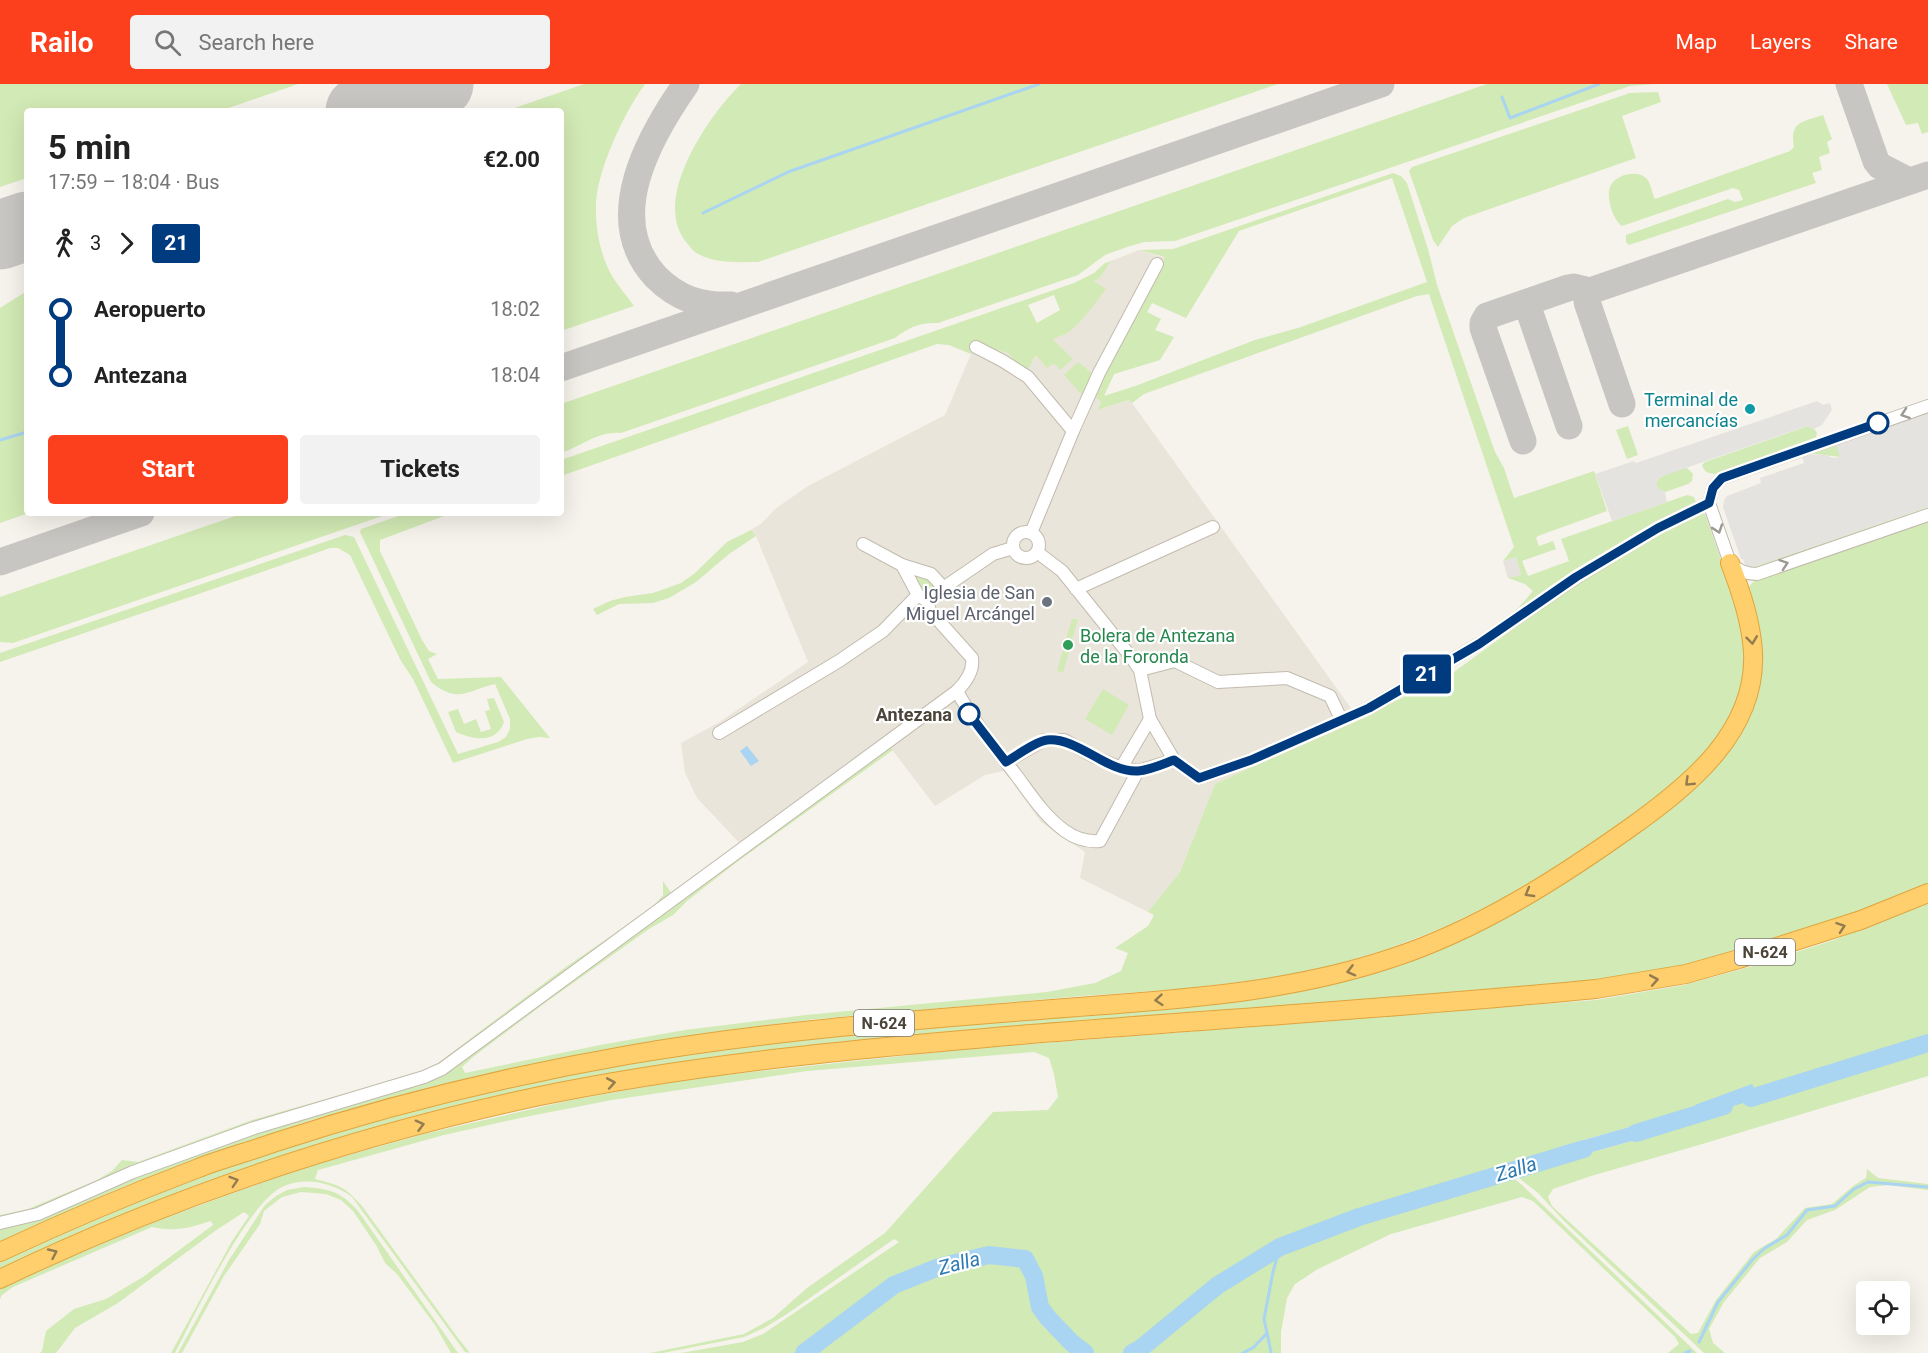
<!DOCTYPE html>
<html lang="en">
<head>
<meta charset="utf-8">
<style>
	:root { --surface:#fff; --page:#f2f2f2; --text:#222; --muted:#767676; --accent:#fc3f1d }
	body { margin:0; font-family:Roboto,sans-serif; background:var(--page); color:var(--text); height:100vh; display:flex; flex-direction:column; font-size:22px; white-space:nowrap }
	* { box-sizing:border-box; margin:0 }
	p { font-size:20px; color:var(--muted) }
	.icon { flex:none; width:33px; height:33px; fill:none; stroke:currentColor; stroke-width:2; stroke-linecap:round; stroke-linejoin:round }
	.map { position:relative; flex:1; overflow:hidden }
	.drawer { position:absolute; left:24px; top:24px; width:540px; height:408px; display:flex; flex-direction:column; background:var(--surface); border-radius:6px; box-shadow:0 6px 24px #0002 }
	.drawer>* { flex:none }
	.badge { padding:0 12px; border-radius:4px; font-size:21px; line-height:39px }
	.buttons { position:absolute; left:1856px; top:1197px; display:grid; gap:12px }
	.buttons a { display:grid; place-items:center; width:54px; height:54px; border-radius:6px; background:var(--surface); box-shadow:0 6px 24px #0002; font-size:30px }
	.map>.badge { position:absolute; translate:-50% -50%; box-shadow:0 0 0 3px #fff }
	.legs { display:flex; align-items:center; gap:9px; height:66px; padding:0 24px; font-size:20px }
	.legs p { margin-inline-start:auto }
	.overview { display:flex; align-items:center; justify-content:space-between; height:102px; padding:0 24px }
	h1 { font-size:33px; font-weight:700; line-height:45px }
	.action { display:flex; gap:12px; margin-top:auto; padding:12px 24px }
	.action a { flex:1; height:69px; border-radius:6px; background:var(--accent); color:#fff; font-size:24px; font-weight:700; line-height:69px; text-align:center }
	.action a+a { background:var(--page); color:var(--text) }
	ul { padding:0 24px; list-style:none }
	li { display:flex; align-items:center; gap:21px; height:66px; font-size:22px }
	li i { display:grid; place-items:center; width:9px; height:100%; margin:0 8px; background:currentColor }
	li i::after { content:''; width:15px; height:15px; margin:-8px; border:4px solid; border-radius:50%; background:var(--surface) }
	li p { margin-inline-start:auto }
	li:first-child i { background:linear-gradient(#0000 50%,currentColor 0) }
	li:last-child i { background:linear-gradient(currentColor 50%,#0000 0) }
	header { display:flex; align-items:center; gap:36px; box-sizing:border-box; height:84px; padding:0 30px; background:var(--accent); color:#fff }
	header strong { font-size:28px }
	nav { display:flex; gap:33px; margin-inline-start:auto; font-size:21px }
	.search { width:420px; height:54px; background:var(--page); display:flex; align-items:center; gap:15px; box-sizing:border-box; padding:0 21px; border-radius:6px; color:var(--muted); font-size:22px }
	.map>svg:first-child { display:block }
</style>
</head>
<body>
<header>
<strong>Railo</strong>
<div class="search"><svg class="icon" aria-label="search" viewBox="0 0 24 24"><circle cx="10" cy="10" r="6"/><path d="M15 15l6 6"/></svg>Search here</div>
<nav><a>Map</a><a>Layers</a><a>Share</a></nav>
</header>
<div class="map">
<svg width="1928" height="1269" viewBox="0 0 1928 1269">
	<rect width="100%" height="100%" fill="#f6f3ec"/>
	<path fill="#eae5da" d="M1139 166 1162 173 1174 169 1173 179 1106 306 1097 326 1130 316 1358 634 1215 700 1180 788 1148 828 1080 794 1085 768 1041 738 1004 687 985 691 935 722 890 663 747 767 697 714 685 689 681 659 718 639 808 578 756 452 751 446 762 439 775 425 808 402 945 331 971 270 981 262 1008 269 1016 279 1033 277 1039 266 1094 197 1099 195 1111 177Z"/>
	<path fill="#e6e2dd" d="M1516 473 1521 491 1508 494 1503 477Z"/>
	<g fill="#d2eab5" fill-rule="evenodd">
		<path d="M0 0H298L220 27H27V94L0 103Z"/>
		<path d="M584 0H645C625 27 597 86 596 120 595 143 600 171 612 192 618 202 627 212 634 222L561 247V27H506Z"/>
		<path d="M741 0H1278L758 178C737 178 713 180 695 168 692 166 689 161 686 158 651 115 709 31 741 0Z"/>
		<path d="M1487 0H1654L1630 2 1175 157 1144 158 1127 163 1105 171 1078 191 938 239C920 238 909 243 895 254L621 349C598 347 582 362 561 369V320Z"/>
		<path d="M1887 0H1928V48L1922 50 1918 39 1906 41Z"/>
		<path d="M1658 8 1661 18 1622 32 1636 74 1464 134 1452 142 1438 163 1433 156 1409 87 1412 83 1630 9Z"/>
		<path d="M1823 31 1832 55 1827 58 1830 69 1819 73 1822 86 1812 89 1816 99 1629 161 1626 158V151L1728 115 1735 118 1743 116 1739 106 1733 104 1622 142C1613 136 1606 113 1610 103 1614 91 1637 85 1646 94 1651 99 1652 109 1655 115L1790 67 1794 63C1789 37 1803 38 1823 31Z"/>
		<path d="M1393 89 1401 92 1407 99 1428 165 1437 201 1495 368 1504 384 1514 414 1594 387 1607 427 1538 452 1536 454 1539 462 1553 457 1556 465 1522 477 1528 492 1569 477 1561 455 1687 411 1694 413 1697 421 1527 523 1408 598 1352 626 1482 550 1518 524 1533 507 1525 500 1508 494 1521 491 1516 473 1503 477 1514 463 1429 210 1417 212 1144 310 1132 319 1129 316 1097 326 1101 318 1094 311 1162 182 1165 173 1139 166 1173 165ZM1392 94 1427 198 1298 244 1255 256 1138 301 1104 312 1114 290 1160 276 1174 253 1155 246 1161 235 1147 228 1152 219 1186 234 1239 147Z"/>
		<path d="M1111 177 1099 195 1094 197 1106 205C1095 219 1084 236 1070 247 1065 252 1058 251 1053 256L1073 275 1060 286 1056 281 1052 280 1047 284 1036 271 1027 287 1016 279 1008 269 981 262 971 270 949 261 937 260 561 392V376L1074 199 1094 189 1105 179ZM1054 211 1060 226 1037 239 1028 221Z"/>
		<path d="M27 207V429H29L0 439V224Z"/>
		<path d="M1078 278 1092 289 1082 311 1064 291Z"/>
		<path d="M1628 342 1638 371 1627 375 1616 346Z"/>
		<path d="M1808 342 1814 345 1817 349 1815 356 1714 390C1708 389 1704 388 1702 381L1705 378Z"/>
		<path d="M1836 360 1841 373 1813 370 1771 384V382Z"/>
		<path d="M1684 384H1687L1693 390 1692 397 1688 400 1665 408 1658 405 1656 399 1660 393Z"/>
		<path d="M1928 423V427L1759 486 1747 485Z"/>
		<path d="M1699 427 1705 430 1731 504 1745 553 1746 586 1734 628 1721 650 1686 691 1600 754 1512 810 1447 842 1388 865 1328 883 1280 893 1181 905 1082 912 816 935 693 951 582 970 455 997 311 1036 123 1103 0 1158V1145L210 1064 310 1030 418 1001 448 986 890 662 893 666 737 778 687 817 673 831 649 845 545 919 473 973 462 983 465 989 600 961 685 946 806 931 1047 908 1095 899 1121 887 1128 869 1115 864 1148 842 1154 831 1148 828 1180 788 1215 700 1415 608 1454 588 1591 488Z"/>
		<path d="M244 429H391L13 559 0 558V513Z"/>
		<path d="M407 429H452L380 456V467L422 556 429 567 437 570 428 575 438 595 501 593 550 654 539 653 527 655 453 679 413 595 401 577 350 471 338 464H330C220 503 110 540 0 578V569L345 451 354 453 458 670 498 658 506 653 510 645V635L495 600C466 607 458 620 431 598L360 448 361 445Z"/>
		<path d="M1928 436V800L1922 803 1830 839 1680 883 1594 898 523 1007 383 1041 302 1067 0 1186V1177L125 1122 206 1089 299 1058 448 1015 603 983 780 958 895 945 1241 916 1314 904 1359 892 1629 753 1748 628 1745 507 1755 496Z"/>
		<path d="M751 446 756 452 729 470 696 498 669 514 653 519 619 520 597 531 593 525 610 517 625 513 653 509 681 499 695 489 727 458Z"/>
		<path d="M913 488 926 491 933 498V503L927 508 923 506Z"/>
		<path d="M1072 535H1078L1063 589 1057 587Z"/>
		<path d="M1103 605 1129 621 1112 651 1085 635Z"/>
		<path d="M494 614 504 638C496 660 474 656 456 648L448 628 458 625 464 640 476 635 481 648 491 645 485 627 490 626 487 615Z"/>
		<path d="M663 797 672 810 439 982 29 1128 0 1135V1131L28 1125 97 1096 112 1087 122 1076 138 1078 252 1036 413 990 434 982 563 885 653 823 663 811Z"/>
		<path d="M1928 818V992L1699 1061 1591 1092 1553 1105 1548 1113 1552 1122 1691 1250 1698 1249 1716 1216 1754 1168 1776 1155 1805 1124 1832 1120 1853 1102 1866 1094 1867 1085 1878 1094 1928 1100V1106L1888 1101 1870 1103 1835 1126 1807 1136 1787 1158 1760 1174 1724 1218 1709 1245 1713 1259 1725 1269H1704L1565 1138 1538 1109 1514 1090 1511 1092 1522 1101 1697 1269H1668L1679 1260 1675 1253 1533 1117 1522 1113 1391 1150 1318 1185 1295 1200 1287 1214 1281 1248V1269H681L743 1258 763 1250 899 1158 894 1155 787 1230 764 1244 744 1253 663 1269H650L744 1250 773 1234 807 1204 885 1149 993 1028 1048 1026 1058 1013 1054 990 1049 974 1034 968 807 987 612 1016 525 1033 444 1051 318 1086 315 1095C341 1102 344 1102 362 1122L458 1254 470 1269 465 1268 352 1113C333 1099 305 1092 282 1103 246 1121 195 1231 175 1269H171L232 1157 249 1132 244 1128 215 1147 118 1219 75 1244 56 1269H40L42 1267 46 1247 74 1225 106 1215 143 1193 213 1141 211 1137C189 1144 175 1148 152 1143L13 1203 2 1211 0 1215V1205L101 1159 162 1135 302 1084 428 1049 576 1015 696 994 967 965 1596 916 1684 901 1753 882 1834 856ZM1661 1034 1659 1041 1661 1049 1563 1076 1559 1063Z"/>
		<path d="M304 1103C330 1105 340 1107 358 1127L458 1269H451L435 1241 397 1190 385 1179 376 1161 353 1127 341 1116 326 1110 301 1108 282 1113 264 1127 260 1140 224 1192 182 1269H178L229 1176 265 1121 276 1112 287 1106Z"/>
	</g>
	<g fill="#e5e3e0">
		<path d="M1817 317 1823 321 1830 319 1832 326 1822 341 1814 345 1807 342 1660 393 1657 396V402L1659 405 1665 408 1667 418 1612 437 1595 390 1634 377 1636 379Z"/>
		<path d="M1928 328V423L1747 485 1743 475H1741L1723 423 1724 416 1727 412 1761 399 1760 394 1804 379 1802 372 1822 370 1834 374 1840 373 1836 360Z"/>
	</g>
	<g fill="#a9d4f2">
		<path d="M747 662 759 677 751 682 740 667Z"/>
		<path d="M1752 1000 1754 1004 1764 1001 1775 1010 1702 1031 1695 1021Z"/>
		<path d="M1661 1034 1659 1041 1661 1049 1563 1076 1559 1063Z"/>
	</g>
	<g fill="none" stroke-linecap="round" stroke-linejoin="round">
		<g stroke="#a9d4f2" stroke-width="3">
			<path d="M1502 13 1510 34 1599 0"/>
			<path d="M703 129 788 88 1039 0"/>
			<path d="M0 356 27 348"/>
			<path d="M1699 1258 1718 1218 1753 1175 1765 1164 1787 1151 1807 1126 1835 1122 1854 1105 1868 1098 1928 1103"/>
			<path d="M1271 1268 1264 1235 1273 1188 1280 1163"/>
			<path d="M1243 1269 1254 1263 1267 1249"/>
			<path d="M1685 1269 1690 1267"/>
		</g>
		<g stroke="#a9d4f2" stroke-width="18">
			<path d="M1751 1014 1928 959"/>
			<path d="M1636 1049 1724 1022"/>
			<path d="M804 1269 894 1201 939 1183 989 1171 1025 1175 1034 1192 1040 1223 1048 1234 1072 1259 1085 1269"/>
			<path d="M1132 1269 1140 1265 1218 1201 1280 1163 1359 1133 1584 1065"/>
		</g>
		<g stroke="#c8c6c3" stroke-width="27">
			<path d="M686 0C649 53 602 135 656 193 678 215 701 222 731 221"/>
			<path d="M1849 0 1876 77 1880 82 1909 97"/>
			<path d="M1590 207 1587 218 1622 320"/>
			<path d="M1534 216 1529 224 1530 229 1569 342"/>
			<path d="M561 284 1381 0"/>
			<path d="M1523 357 1483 244V239L1487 232 1568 204 1574 203 1590 207 1928 91"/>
			<path d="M0 478 141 429"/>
		</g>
		<g stroke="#c8c6c3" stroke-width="69">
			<path d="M360 27 439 0"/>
			<path d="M0 151 27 142"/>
		</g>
		<defs>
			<g id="minor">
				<path d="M976 263 1003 277 1028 293 1073 347"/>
				<path d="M1928 322 1722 394 1713 404 1709 419 1730 479C1738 487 1747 490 1757 490L1928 431"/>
				<circle cx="1026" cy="461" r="13"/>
				<path d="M1031 449 1073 347 1099 289 1157 180"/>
				<path d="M863 460 902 481 931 490 944 504"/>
				<path d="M1013 464 993 470 933 511 928 519 930 527 972 574C974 587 966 598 957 607 973 637 995 664 1016 691 1031 711 1045 733 1065 747 1076 755 1087 758 1100 757L1138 687 1174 676"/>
				<path d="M1037 468 1062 487 1131 573 1140 586 1150 635 1174 676 1199 694 1251 676 1369 624 1479 560 1577 493 1658 444 1709 419"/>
				<path d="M902 481 918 511 924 515"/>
				<path d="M1076 505 1213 443"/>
				<path d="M1140 586 1175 577 1218 598 1287 594 1330 612 1341 635"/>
				<path d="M719 649 839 577 883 547 918 511"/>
				<path d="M1006 678 1044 656H1064L1095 673 1121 684 1138 687"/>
				<path d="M1121 684 1150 635"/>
				<path d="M0 1139 38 1130 133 1088 254 1044 424 993 442 985 957 607"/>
			</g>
			<g id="highway">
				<path d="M0 1168C64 1138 130 1110 196 1085 221 1075 248 1068 273 1059 389 1021 508 992 628 971 768 947 910 936 1052 925 1166 916 1282 911 1392 874 1478 846 1558 795 1631 743 1690 701 1757 647 1753 568 1751 537 1741 508 1730 479"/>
				<path d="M0 1195C170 1113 350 1053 535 1013 698 979 865 964 1031 950 1219 935 1408 923 1596 905L1686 890 1739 875 1861 836 1928 809"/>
			</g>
		</defs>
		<use href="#minor" stroke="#c2bbae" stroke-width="14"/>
		<use href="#highway" stroke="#e0a43c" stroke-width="20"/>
		<use href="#minor" stroke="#fff" stroke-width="12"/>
		<use href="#highway" stroke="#ffcf6e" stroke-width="18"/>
	</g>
	<defs><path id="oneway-chevron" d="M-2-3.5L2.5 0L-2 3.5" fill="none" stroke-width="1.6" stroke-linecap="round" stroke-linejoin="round" transform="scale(1.5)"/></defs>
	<g stroke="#9c9892">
		<use href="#oneway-chevron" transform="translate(1905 330) rotate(161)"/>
		<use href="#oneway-chevron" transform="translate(1718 445) rotate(71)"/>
		<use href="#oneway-chevron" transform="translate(1784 480) rotate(-19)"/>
	</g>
	<g stroke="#937c4e">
		<use href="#oneway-chevron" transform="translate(1752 556) rotate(83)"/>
		<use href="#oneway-chevron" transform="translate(1689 698) rotate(136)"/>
		<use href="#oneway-chevron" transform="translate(1529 809) rotate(150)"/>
		<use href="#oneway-chevron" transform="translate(1841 843) rotate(-19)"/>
		<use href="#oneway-chevron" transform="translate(1351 887) rotate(166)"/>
		<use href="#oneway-chevron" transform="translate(1654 896) rotate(-10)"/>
		<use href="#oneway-chevron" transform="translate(1159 916) rotate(175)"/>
		<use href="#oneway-chevron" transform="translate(611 999) rotate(-10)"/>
		<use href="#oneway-chevron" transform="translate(420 1041) rotate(-15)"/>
		<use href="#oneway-chevron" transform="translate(234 1097) rotate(-18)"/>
		<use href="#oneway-chevron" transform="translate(53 1169) rotate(-25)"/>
	</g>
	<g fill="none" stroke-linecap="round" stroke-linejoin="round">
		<defs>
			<path id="line-1" d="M969 630 1006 678C1016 672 1036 657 1047 656 1078 653 1107 689 1138 687 1150 686 1163 680 1174 676L1199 694 1251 676 1369 624 1479 560 1576 493 1658 444 1709 419 1713 404 1722 394 1878 339"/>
		</defs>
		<use href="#line-1" stroke="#fff" stroke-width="14"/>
		<use href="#line-1" stroke="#003b80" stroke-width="9"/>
	</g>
	<circle fill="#0f9aa8" stroke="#fff" stroke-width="2" cx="1750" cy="325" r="6"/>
	<g fill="#fff" stroke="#003b80" stroke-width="3">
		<circle cx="1878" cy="339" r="10"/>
		<circle cx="969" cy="630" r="10"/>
	</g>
	<circle fill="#6b7280" stroke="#fff" stroke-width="2" cx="1047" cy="518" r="6"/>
	<circle fill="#2e9e5b" stroke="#fff" stroke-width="2" cx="1068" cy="561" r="6"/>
	<g text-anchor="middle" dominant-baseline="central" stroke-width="4.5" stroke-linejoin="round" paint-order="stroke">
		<g fill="#fff" stroke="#817c74" stroke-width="1.5">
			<rect x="1735" y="855" width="60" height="26" rx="4.5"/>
			<rect x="854" y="926" width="60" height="26" rx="4.5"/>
		</g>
		<g font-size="16" font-weight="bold" fill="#4b4439">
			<text x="1765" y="868">N-624</text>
			<text x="884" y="939">N-624</text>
		</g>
		<g font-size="18" fill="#0d838f" stroke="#fff" text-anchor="end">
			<text x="1738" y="315">Terminal de<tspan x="1738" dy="21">mercancías</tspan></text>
		</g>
		<g font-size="18" fill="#5b616d" stroke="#fff" text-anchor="end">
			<text x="1035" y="508">Iglesia de San<tspan x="1035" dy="21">Miguel Arcángel</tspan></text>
		</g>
		<g font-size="18" fill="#27864d" stroke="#fff" text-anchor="start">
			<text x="1080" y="551">Bolera de Antezana<tspan x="1080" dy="21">de la Foronda</tspan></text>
		</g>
		<g font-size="18" font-weight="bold" fill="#4b4439" stroke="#fff" text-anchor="end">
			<text x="952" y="630">Antezana</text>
		</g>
		<g font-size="20" font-style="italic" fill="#2e7ab2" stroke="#fff">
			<text transform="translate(1516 1085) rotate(-17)">Zalla</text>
			<text transform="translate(959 1179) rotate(-14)">Zalla</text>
		</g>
	</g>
</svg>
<div class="buttons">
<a><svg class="icon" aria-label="locate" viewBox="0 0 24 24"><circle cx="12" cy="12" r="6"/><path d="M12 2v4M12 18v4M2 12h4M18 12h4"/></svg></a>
</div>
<b class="badge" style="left:1427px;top:590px;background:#003b80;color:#fff">21</b>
<section class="drawer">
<div class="overview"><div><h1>5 min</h1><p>17:59 – 18:04 · Bus</p></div><b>€2.00</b></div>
<div class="legs"><svg class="icon" aria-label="walk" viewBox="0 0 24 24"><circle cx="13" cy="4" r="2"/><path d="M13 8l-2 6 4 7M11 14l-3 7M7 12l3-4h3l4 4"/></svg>3<svg class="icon" aria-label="forward" viewBox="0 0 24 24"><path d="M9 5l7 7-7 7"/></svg><b class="badge" style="background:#003b80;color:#fff">21</b></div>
<ul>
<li><i style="color:#003b80"></i><b>Aeropuerto</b><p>18:02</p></li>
<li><i style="color:#003b80"></i><b>Antezana</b><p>18:04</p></li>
</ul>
<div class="action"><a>Start</a><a>Tickets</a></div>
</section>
</div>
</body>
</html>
